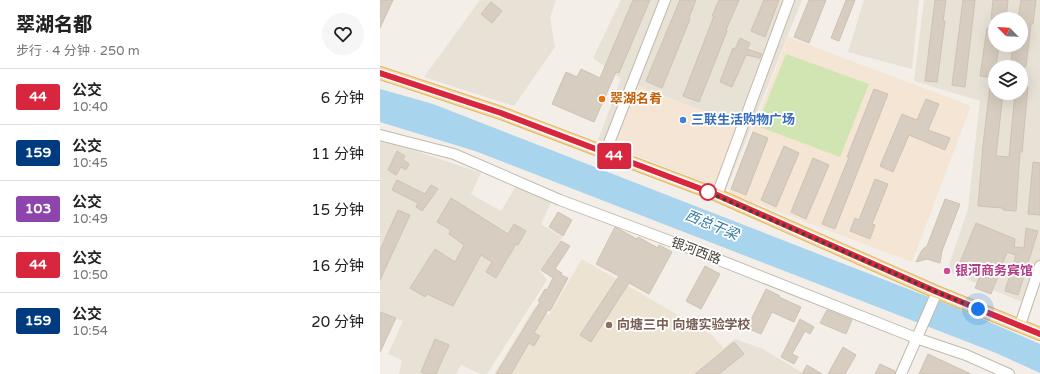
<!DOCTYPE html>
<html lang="zh">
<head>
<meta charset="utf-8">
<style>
	:root { --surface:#fff; --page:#f6f6f6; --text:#222; --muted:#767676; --line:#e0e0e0 }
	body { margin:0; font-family:"Varela Round","Noto Sans SC",sans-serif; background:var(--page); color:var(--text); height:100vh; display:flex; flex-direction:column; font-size:15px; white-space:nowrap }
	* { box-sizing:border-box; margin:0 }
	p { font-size:13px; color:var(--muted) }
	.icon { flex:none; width:22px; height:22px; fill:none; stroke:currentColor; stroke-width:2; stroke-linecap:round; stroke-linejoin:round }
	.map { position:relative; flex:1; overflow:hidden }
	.sheet { display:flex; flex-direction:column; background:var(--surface); width:380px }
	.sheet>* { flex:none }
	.badge { padding:0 8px; border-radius:3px; font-size:14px; line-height:26px }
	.needle { width:26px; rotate:294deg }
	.buttons { position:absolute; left:608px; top:12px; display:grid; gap:8px }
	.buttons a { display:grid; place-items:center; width:40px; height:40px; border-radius:50%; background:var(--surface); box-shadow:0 4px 16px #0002; font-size:20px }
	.you { position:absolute; width:20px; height:20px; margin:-10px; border:3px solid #fff; border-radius:50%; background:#1a73e8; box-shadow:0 0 0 6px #1a73e833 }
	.map>.badge { position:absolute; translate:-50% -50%; box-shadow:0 0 0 2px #fff }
	.round { display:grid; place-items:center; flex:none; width:42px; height:42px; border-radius:21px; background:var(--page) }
	.summary { display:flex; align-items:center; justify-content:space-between; height:68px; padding:0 16px }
	h1 { font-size:19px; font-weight:800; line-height:30px }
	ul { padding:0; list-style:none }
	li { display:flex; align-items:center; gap:12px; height:56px; padding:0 16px; border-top:1px solid var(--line) }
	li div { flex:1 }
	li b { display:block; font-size:15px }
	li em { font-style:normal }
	li .badge { min-width:44px; font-weight:700; text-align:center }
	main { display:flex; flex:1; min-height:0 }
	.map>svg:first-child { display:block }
</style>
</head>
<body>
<main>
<section class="sheet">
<div class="summary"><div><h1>翠湖名都</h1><p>步行 · 4 分钟 · 250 m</p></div><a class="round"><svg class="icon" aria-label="heart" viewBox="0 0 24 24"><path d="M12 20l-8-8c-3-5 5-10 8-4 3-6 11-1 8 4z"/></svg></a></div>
<ul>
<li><span class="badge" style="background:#d7263d;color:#fff">44</span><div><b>公交</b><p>10:40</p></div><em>6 分钟</em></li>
<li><span class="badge" style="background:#003b80;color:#fff">159</span><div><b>公交</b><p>10:45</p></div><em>11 分钟</em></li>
<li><span class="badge" style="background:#8e44ad;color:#fff">103</span><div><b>公交</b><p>10:49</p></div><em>15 分钟</em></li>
<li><span class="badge" style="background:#d7263d;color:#fff">44</span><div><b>公交</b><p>10:50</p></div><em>16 分钟</em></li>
<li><span class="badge" style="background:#003b80;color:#fff">159</span><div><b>公交</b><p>10:54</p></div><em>20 分钟</em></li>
</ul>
</section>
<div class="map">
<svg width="660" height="374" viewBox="0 0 660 374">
	<rect width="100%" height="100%" fill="#f3efe8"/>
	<g fill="#e7e1d6" fill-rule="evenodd">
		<path d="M100 0H176L170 18 175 47 134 106 44 77Z"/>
		<path d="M241 0H422L346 190 218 140 241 79 213 58Z"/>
		<path d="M484 0H539L532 69 468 52Z"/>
		<path d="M544 0H660V260L645 303 567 271 588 209 600 101 534 81ZM615 19H641V45H615ZM615 67H641V93H615Z"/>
		<path d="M0 140 9 142 101 173 91 194 121 211 136 186 172 200 161 224 182 237 160 271 167 280 107 374H101L81 365 76 374H19L22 360 8 354 23 321 0 313Z"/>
		<path d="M355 339 383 349 421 372V374H310Z"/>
	</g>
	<g fill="#f4e5d4">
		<path d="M408 37 591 106 532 262 349 193Z"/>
		<path d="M257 85 360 125 336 185 233 145Z"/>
	</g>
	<path fill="#ece3d3" d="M202 259 332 335 346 351 318 374H114L155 306 169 315Z"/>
	<path fill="#d1e5b3" d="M406 54 489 84 460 157 377 126Z"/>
	<path fill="#a8d4ed" d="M0 89 53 104 577 308 660 344V373L616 353 95 151 0 122Z"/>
	<g fill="#d7cdc1" stroke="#cfc2b2">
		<path d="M0 0H13L0 28Z"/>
		<path d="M253 0H270L239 73 236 72 214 122 172 104 186 72 197 77 201 69 220 78Z"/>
		<path d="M300 0H316L309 18 310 19 282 88 266 81Z"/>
		<path d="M339 0H359L346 30 347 31 319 102 303 96 334 16H332Z"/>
		<path d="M384 0H399L385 37 371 31Z"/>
		<path d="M429 0H446L429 43 414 37Z"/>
		<path d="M466 0H475L459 41 451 38Z"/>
		<path d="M555 0H566L563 21H565L557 82 545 81Z"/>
		<path d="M583 0H595L585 87 572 85Z"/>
		<path d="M613 0H628L626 19H611Z"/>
		<path d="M641 0H656L653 24H651L646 67H630L633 45H641V19H638Z"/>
		<path d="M111 2 122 11 112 23 101 14Z"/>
		<path d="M607 28 615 29V45H619L616 67H615V78L600 76Z"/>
		<path d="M360 38 370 43 367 49 382 54 380 58 366 55 352 87 340 82 353 48 355 49Z"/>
		<path d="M611 78H615V93H623L616 156 629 157 635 93H641V86L648 87 642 152H640L636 211 623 210V208L598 206 603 145Z"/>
		<path d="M494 89 508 94 455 229 442 224 469 157H467Z"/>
		<path d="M546 99 559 104 548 130 570 138 565 150 529 135 513 172 500 166 522 114 537 120Z"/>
		<path d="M373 132 388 138 366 195 351 189Z"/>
		<path d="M404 146 419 153 396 207 381 200Z"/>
		<path d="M17 151 25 156 23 160 29 164 26 170 21 167 16 175 8 170Z"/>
		<path d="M433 158 449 165 426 219 411 212Z"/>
		<path d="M653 162 660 163V215L648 214Z"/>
		<path d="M495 179 508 184 492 224 495 225 490 239 470 231 475 218 479 220Z"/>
		<path d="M17 180 45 194 51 185 58 189 42 211 36 207 38 203 12 190Z"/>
		<path d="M71 198 128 234 134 224 146 231 138 245 136 244 116 278 106 272 112 262 101 255 73 306 47 294 45 297 30 288 55 249 75 262 84 245 69 234 71 230 57 222Z"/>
		<path d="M565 199 580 204 562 251 560 263 547 259 536 262 542 250 547 246Z"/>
		<path d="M18 210 30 215 0 280V250Z"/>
		<path d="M178 212 192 220 183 236 169 227Z"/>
		<path d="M596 223 635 239 634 247 644 248 646 228 658 231 638 295 625 291 636 255 627 252 611 294 595 288 601 274 579 265Z"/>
		<path d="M235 227 257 239 258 237 278 248 279 245 292 252 269 294 249 283 211 342 200 335 239 276 216 264Z"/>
		<path d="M181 241 190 246 175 269 182 273 181 275 188 278 170 311 168 310 154 333 160 336 154 346 149 343 131 374H116L160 302 158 301 165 289 167 290 173 278 161 270Z"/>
		<path d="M325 266 340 274 321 309 306 301Z"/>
		<path d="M386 289 400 296 399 297 421 307 414 322 392 312 381 334 367 328Z"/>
		<path d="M447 310 472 320 466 334 440 323Z"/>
		<path d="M0 312 16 318 0 352Z"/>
		<path d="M420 319 434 327 430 334 425 331 412 354 418 357 414 364 401 357Z"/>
		<path d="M55 339 69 345 56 374H45L41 372Z"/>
		<path d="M354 342 364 354 339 374H315Z"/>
		<path d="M463 347 476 355 465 374H448Z"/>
		<path d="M548 354 563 361 591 374H539Z"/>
		<path d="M500 364 515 371V374H495Z"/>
		<path d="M427 365 442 374H422Z"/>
	</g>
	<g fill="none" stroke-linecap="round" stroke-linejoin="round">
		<defs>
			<g id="minor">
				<path d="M0 135 74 154 180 200 314 250 536 338 586 355 629 374"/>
				<path d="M225 153 285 0"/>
				<path d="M337 195 409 0"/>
				<path d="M640 325 660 266"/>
				<path d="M521 374 557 292"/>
			</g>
			<path id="major" d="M0 73 121 113 337 195 554 291 660 334"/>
		</defs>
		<use href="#minor" stroke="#c1b9ae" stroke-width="12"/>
		<use href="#major" stroke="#deb66b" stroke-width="14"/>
		<use href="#minor" stroke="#fff" stroke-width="10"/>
		<use href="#major" stroke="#f9da9b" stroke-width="12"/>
	</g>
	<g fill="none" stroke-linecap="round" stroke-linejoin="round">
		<defs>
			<path id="line" d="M0 73 121 113 337 195 557 292 660 334"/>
		</defs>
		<use href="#line" stroke="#fff" stroke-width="9"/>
		<use href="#line" stroke="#d7263d" stroke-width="6"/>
		<path stroke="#464037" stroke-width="4" stroke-dasharray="0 7.2" d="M328 192 323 190 554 291 598 309"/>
	</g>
	<circle fill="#e8710a" stroke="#fff" stroke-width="1.5" cx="222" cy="99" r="4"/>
	<circle fill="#3f7fe0" stroke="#fff" stroke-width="1.5" cx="303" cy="120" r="4"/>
	<circle fill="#fff" stroke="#d7263d" stroke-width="2" cx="328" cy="192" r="8"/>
	<circle fill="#d1479c" stroke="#fff" stroke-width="1.5" cx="567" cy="271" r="4"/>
	<circle fill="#8d6e63" stroke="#fff" stroke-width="1.5" cx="229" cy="325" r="4"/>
	<g text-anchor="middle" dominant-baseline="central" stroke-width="3.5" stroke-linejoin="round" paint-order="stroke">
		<g font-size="13" font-weight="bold" fill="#c56008" stroke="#fff" text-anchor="start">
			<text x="230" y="99">翠湖名肴</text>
		</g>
		<g font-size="13" font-weight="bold" fill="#366cbe" stroke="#fff" text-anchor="start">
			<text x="311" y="120">三联生活购物广场</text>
		</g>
		<g font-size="13" fill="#464037" stroke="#fff">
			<text transform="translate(316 251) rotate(21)">银河西路</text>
		</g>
		<g font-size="13" font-weight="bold" fill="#b23c85" stroke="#fff" text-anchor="start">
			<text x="575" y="271">银河商务宾馆</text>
		</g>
		<g font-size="13" font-weight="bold" fill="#785e54" stroke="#fff" text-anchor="start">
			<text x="237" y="325">向塘三中 向塘实验学校</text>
		</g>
		<g font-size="14" font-style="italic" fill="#337ba5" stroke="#fff">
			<text transform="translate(332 225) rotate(22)">西总干梁</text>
		</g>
	</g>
</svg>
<div class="buttons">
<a><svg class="needle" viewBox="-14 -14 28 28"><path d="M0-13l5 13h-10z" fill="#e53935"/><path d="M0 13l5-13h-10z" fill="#767676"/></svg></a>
<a><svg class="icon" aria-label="layers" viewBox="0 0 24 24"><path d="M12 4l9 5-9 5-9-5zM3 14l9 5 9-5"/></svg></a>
</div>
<div class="you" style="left:598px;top:309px"></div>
<b class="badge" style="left:234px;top:156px;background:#d7263d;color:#fff">44</b>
</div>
</main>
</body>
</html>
